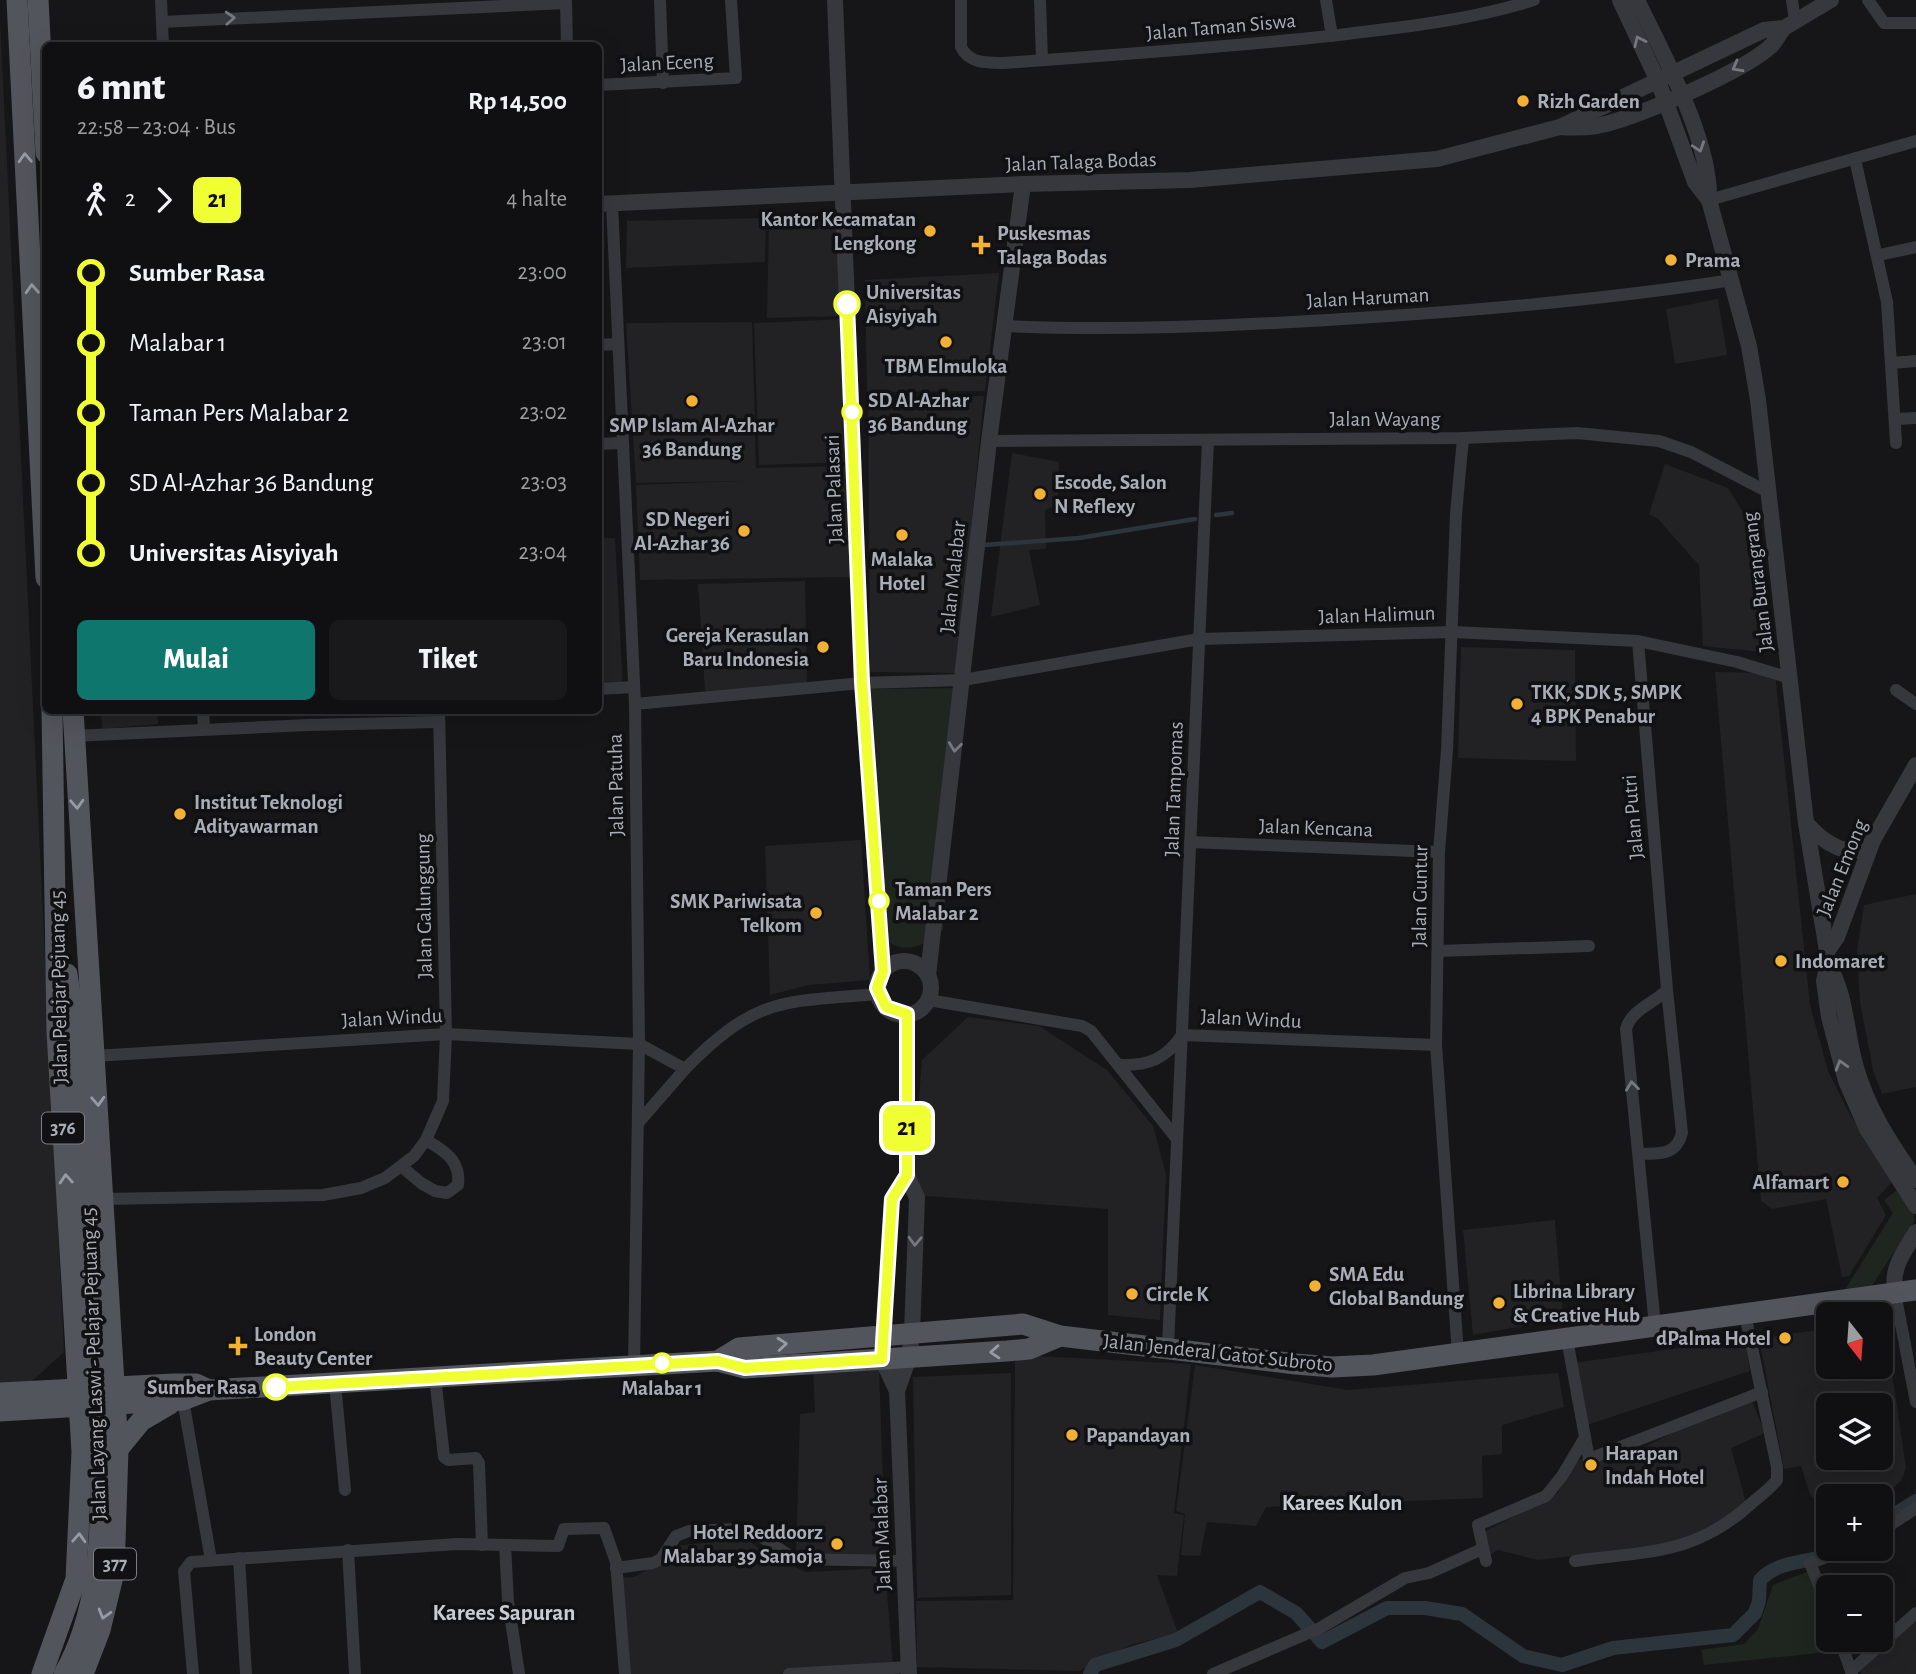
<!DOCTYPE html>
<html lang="id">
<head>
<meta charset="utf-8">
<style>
	:root { --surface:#101012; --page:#19191b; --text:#f1f3f6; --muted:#9c9d9f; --line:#303032; --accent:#0f766e }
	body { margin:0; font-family:"Alegreya Sans",sans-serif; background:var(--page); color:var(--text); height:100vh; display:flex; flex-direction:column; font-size:26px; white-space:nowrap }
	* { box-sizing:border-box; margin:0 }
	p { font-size:23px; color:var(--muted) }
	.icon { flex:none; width:38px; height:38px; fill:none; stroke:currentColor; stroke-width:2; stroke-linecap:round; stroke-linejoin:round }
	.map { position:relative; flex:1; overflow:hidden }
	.panel { position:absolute; left:42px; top:42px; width:560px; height:672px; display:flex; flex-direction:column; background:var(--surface); border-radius:10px; box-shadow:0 7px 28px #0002,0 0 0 2px var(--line) }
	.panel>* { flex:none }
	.badge { padding:0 14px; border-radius:10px; font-size:24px; line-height:46px }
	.needle { width:46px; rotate:163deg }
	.controls { position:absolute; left:1816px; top:1302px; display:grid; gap:14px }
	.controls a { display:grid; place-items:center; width:77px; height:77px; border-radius:10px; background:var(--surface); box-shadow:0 7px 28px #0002,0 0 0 2px var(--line); font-size:35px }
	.map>.badge { position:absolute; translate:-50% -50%; box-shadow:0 0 0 4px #fff }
	.legs { display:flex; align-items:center; gap:10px; height:77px; padding:0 35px; font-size:23px }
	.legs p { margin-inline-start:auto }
	.head { display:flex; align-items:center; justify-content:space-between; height:119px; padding:0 35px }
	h1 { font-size:38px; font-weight:800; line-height:52px }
	.action { display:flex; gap:14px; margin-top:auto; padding:14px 35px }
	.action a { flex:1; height:80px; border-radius:10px; background:var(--accent); color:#fff; font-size:28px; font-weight:800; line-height:80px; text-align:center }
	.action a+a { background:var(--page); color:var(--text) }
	ul { padding:0 35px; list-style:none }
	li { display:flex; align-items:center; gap:24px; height:70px; font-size:26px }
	li i { display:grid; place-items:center; width:10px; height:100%; margin:0 9px; background:currentColor }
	li i::after { content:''; width:18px; height:18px; margin:-9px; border:5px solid; border-radius:50%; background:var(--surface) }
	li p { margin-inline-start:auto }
	li:first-child i { background:linear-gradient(#0000 50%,currentColor 0) }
	li:last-child i { background:linear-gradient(currentColor 50%,#0000 0) }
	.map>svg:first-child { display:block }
</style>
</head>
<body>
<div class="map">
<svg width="1916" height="1674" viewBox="0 0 1916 1674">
	<rect width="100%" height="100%" fill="#161618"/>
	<g fill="#222225" fill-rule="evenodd">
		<path d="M0 19 64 1352 31 1382 0 1383Z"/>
		<path d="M769 217H838L842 316 767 318Z"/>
		<path d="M766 218 765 262 626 268 627 221Z"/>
		<path d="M999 273 985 391 867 392 865 280Z"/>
		<path d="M1718 299 1727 355 1675 364 1666 309Z"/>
		<path d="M844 319 847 462 759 465 754 323Z"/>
		<path d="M752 322 756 468 849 466 850 577 640 580 636 485 743 481 636 483 626 323Z"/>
		<path d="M984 396 957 673 870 672 868 398Z"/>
		<path d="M1012 453 1059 462 1058 505 1045 510 1046 549 1029 550 1040 605 991 617Z"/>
		<path d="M1665 464 1728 488 1759 538 1772 653 1703 646 1699 565 1657 518 1649 514Z"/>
		<path d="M598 538H615L623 688 599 689Z"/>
		<path d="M805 581 807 684 705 691 698 584Z"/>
		<path d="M1461 647 1575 650 1576 761 1458 758Z"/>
		<path d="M1715 672 1775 673 1810 1005 1828 1071 1848 1111 1892 1182 1877 1198 1886 1215 1849 1276 1842 1277 1826 1199 1772 1209 1761 1201Z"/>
		<path d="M101 711H157L158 724 102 729Z"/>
		<path d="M861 840 870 980 809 985 770 995 765 846Z"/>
		<path d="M1916 894V1087L1882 1094 1873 1070 1860 1002 1857 951 1864 905Z"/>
		<path d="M968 1017 1039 1026 1107 1070 1153 1126 1166 1174 1160 1320 1108 1315V1209L911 1195 922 1060Z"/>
		<path d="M1555 1220 1563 1319 1473 1335 1463 1230Z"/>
		<path d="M1881 1319H1884L1906 1468 1901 1481 1881 1498 1829 1496V1513L1810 1495 1801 1466 1784 1469 1759 1339 1829 1328V1367H1881ZM1829 1405H1881V1458H1829Z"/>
		<path d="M1744 1339 1750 1371 1581 1427 1573 1363Z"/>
		<path d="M1015 1355 1191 1364 1174 1513 1184 1515 1177 1576 1157 1575 1178 1633 1130 1645 1079 1671 917 1667 916 1601 1013 1600Z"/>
		<path d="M1195 1365 1348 1390 1558 1373 1564 1407 1502 1425V1454L1482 1456 1483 1498 1266 1507 1256 1526 1207 1522 1200 1556 1181 1555 1185 1514 1176 1511Z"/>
		<path d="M879 1369 886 1564 796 1560 800 1414 815 1412 813 1370Z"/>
		<path d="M1011 1373V1595L917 1598 913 1377Z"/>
		<path d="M1749 1394 1765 1433 1731 1448 1746 1503 1720 1526 1682 1543 1538 1560 1498 1550 1482 1559 1476 1536 1558 1493 1571 1465 1600 1448 1609 1465Z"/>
		<path d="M746 1539 771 1556 806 1572 885 1568 893 1667 779 1674H625L615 1578 634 1577 654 1566 662 1547Z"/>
		<path d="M1916 1614V1674H1861L1860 1670Z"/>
	</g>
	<g fill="#1e261f">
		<path d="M957 688 943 929C928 946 901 957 884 937L870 689Z"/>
		<path d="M1901 1187 1914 1214V1222L1867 1293 1841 1296 1893 1213 1884 1200Z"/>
		<path d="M1817 1568 1829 1600V1640H1843L1847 1650 1704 1665 1701 1650 1744 1644 1758 1629 1773 1585Z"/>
	</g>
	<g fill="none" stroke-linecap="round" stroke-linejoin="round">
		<g stroke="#2c353c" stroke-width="4.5">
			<path d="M1216 515 1232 513"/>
			<path d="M984 545 1079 538 1195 519"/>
		</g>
		<g stroke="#2c353c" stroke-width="14">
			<path d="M1881 1523 1916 1501"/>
			<path d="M1090 1674 1095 1665 1176 1640 1260 1592 1296 1613 1322 1642 1387 1608H1425L1462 1614 1523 1656 1562 1665 1613 1648 1733 1635 1755 1613 1759 1601 1760 1580C1778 1561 1801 1564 1823 1556"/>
		</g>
		<g stroke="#37383d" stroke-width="12">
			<path d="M161 0 163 46"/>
			<path d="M566 0 567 46"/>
			<path d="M660 0 663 83"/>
			<path d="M961 0V47C969 64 988 63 1004 63 1112 55 1220 48 1329 36 1398 28 1467 21 1534 0"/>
			<path d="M1040 0 1042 60"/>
			<path d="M1326 0 1332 36"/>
			<path d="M1792 0 1795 21"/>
			<path d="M1868 0 1884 23H1916"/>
			<path d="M162 22 566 3"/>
			<path d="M598 85 736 78 731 0"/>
			<path d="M1855 159 1887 302 1896 443"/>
			<path d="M1709 200 1916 141"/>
			<path d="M612 204 635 704 639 1044 634 1366"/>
			<path d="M1879 255 1916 247"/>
			<path d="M1004 326C1117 331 1230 326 1343 319 1473 311 1603 300 1732 280"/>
			<path d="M598 345 618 344"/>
			<path d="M1892 363 1916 361"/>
			<path d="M1897 419 1916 418"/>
			<path d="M989 441 1463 438 1577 433 1659 441 1691 452 1768 492"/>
			<path d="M598 444 622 443"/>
			<path d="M1638 641 1667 990 1682 1133C1676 1156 1660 1153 1640 1154"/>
			<path d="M598 689 634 687"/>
			<path d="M1896 690 1916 704"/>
			<path d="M635 704 862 683 963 680 1199 639 1453 632 1638 641 1737 662 1790 678"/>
			<path d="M203 710 204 729"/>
			<path d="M73 736 308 725 439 722"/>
			<path d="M1190 842 1439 852"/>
			<path d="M1438 951 1589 946"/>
			<path d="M928 1000 1082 1026 1091 1031 1177 1139"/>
			<path d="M95 1056 446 1034 639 1044 685 1069C757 996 782 1002 878 994"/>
			<path d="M1119 1065C1148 1066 1166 1059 1182 1035L1436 1045"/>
			<path d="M638 1123 685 1069"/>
			<path d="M402 1167 421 1183 435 1191 447 1193 458 1185C461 1161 445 1151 426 1140"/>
			<path d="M104 1199 323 1195 361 1188 385 1178 414 1156 426 1140 443 1101 446 1034 439 710"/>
			<path d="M1895 1293 1916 1402"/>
			<path d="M1655 1326 1626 1029C1631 1010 1653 1004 1667 990"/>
			<path d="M1567 1339 1589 1459 1762 1392"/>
			<path d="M1168 1347 1208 440"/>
			<path d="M1458 1354 1436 1045 1439 852 1447 750 1456 514 1463 438"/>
			<path d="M435 1377 444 1457 448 1460 476 1458 479 1463 482 1545"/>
			<path d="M335 1383 345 1490"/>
			<path d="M183 1400 211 1560"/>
			<path d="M1881 1531 1916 1508"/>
			<path d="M505 1545 508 1601 519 1674"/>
			<path d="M348 1550 355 1674"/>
			<path d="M239 1558 246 1674"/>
			<path d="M1486 1561 1478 1525 1546 1496 1562 1476 1584 1439"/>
			<path d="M1575 1561C1648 1551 1696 1555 1753 1502 1761 1495 1770 1489 1777 1480V1467L1745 1314"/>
			<path d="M616 1568 653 1563 661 1559 676 1536 689 1531 712 1530 737 1529 759 1535 794 1559 904 1561"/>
			<path d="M1829 1610 1810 1563 1848 1549"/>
			<path d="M1840 1640 1852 1674"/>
			<path d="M1851 1671 1916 1613"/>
			<path d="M193 1674 184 1571 191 1562 457 1544 558 1546 564 1529 604 1528 616 1562 625 1674"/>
			<path d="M789 1674 909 1667"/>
			<path d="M1213 1674 1320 1628 1405 1578 1429 1573 1482 1549"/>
		</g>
		<g stroke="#37383d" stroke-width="16">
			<path d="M835 0 862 683 883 971"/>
			<path d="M1620 0 1658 81 1695 182 1709 200"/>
			<path d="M1637 0C1663 54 1711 141 1709 200L1749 346 1758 400 1806 823 1827 951 1828 964 1824 981 1829 1017 1846 1081 1867 1129 1916 1206"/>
			<path d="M1560 127C1573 128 1584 128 1597 126 1634 119 1745 71 1772 45 1776 40 1780 33 1784 28"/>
			<path d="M598 204 1023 184 1190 180 1437 159 1560 127 1764 30 1784 28 1831 0"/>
			<path d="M1806 823C1821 840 1852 865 1873 840"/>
			<path d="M1827 951 1837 937 1873 840 1916 765"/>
			<circle cx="904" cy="988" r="27"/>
			<path d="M1828 964C1846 994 1846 1031 1855 1064 1867 1108 1890 1143 1916 1180"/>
			<path d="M928 975 989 441 1023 184"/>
			<path d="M907 1175 892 1199 882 1359 897 1391 909 1674"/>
			<path d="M1895 1293C1891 1268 1903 1253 1916 1232"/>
			<path d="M897 1391 909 1357 912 1333 917 1198 907 1175V1014"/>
		</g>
		<g stroke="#53555c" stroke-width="21">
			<path d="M17 0 46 578"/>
			<path d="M38 0 46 153"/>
			<path d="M73 710 118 1449 114 1572 100 1630 83 1674"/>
			<path d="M67 974 78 1049 95 1340"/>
			<path d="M718 1361 739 1348 1023 1324 1060 1336 1296 1364 1332 1367 1373 1365 1916 1290"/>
			<path d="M0 1393 174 1384H196L209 1390"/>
			<path d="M0 1411 183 1400 209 1390 718 1361 745 1368 1007 1351 1029 1349 1060 1336"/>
			<path d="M118 1449 141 1421 170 1404"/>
			<path d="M42 1674 76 1579 82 1452 57 1032 52 710"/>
			<path d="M64 1674C98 1615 101 1542 101 1475"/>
		</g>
		<path stroke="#53555c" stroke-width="21" d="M95 1340 101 1475"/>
	</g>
	<defs><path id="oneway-chevron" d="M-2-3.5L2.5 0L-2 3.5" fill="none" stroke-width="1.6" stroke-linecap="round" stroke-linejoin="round" transform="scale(1.75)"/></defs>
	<g stroke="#757881">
		<use href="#oneway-chevron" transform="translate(230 18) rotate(-3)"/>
		<use href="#oneway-chevron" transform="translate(1639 41) rotate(-115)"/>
		<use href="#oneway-chevron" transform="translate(1737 67) rotate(151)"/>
		<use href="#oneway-chevron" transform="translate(1699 147) rotate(71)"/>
		<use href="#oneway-chevron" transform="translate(955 747) rotate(97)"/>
		<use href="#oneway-chevron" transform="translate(1841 1065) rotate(-107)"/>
		<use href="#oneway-chevron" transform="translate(1632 1086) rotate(-97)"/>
		<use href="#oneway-chevron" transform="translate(915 1241) rotate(92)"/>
	</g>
	<g stroke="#979ba6">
		<use href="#oneway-chevron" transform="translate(25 158) rotate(-93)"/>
		<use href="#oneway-chevron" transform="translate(32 289) rotate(-93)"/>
		<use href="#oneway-chevron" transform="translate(77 804) rotate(87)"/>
		<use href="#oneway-chevron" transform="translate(98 1101) rotate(87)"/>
		<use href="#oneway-chevron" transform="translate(66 1179) rotate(-94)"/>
		<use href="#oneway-chevron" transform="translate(782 1344) rotate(-5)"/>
		<use href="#oneway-chevron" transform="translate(995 1352) rotate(176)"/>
		<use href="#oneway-chevron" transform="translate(79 1538) rotate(-87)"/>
		<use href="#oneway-chevron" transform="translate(104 1614) rotate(106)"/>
	</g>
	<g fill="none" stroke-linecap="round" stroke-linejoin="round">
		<defs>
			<path id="line-1" d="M276 1387 718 1361 745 1368 882 1359 892 1199 907 1175V1014L886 1007 877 988 883 971 862 682 847 304"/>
		</defs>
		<use href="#line-1" stroke="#fff" stroke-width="16"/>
		<use href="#line-1" stroke="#f0ff33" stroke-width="10"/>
	</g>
	<g fill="#f2b134" stroke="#111113" stroke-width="2.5">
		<circle cx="1523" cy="101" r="7"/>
		<circle cx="930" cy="231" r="7"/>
		<path d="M977.5 234.5h7v7h7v7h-7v7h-7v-7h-7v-7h7z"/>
		<circle cx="1671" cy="260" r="7"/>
		<circle cx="946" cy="342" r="7"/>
		<circle cx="692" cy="401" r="7"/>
		<circle cx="1040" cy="494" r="7"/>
		<circle cx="744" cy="531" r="7"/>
		<circle cx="902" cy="535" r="7"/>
		<circle cx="823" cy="647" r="7"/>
		<circle cx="1517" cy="704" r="7"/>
		<circle cx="180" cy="814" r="7"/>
		<circle cx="816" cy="913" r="7"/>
		<circle cx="1781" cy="961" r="7"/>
		<circle cx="1843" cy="1182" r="7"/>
		<circle cx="1315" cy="1286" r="7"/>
		<circle cx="1132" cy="1294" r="7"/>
		<circle cx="1499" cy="1303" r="7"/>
		<circle cx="1785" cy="1338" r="7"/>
		<path d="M234.5 1335.5h7v7h7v7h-7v7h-7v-7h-7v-7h7z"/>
		<circle cx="1072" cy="1435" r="7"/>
		<circle cx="1591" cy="1465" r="7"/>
		<circle cx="837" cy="1544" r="7"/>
	</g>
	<g fill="#fff" stroke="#f0ff33" stroke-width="3.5">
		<circle cx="847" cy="304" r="12"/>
		<circle cx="852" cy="412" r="9"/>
		<circle cx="879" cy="901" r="9"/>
		<circle cx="662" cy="1363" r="9"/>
		<circle cx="276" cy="1387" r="12"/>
	</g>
	<g text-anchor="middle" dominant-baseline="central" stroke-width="7" stroke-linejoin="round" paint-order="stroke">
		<g fill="#111113" stroke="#7b7e86" stroke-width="2">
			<rect x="42" y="1112.5" width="42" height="31" rx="5"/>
			<rect x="94" y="1548.5" width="42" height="31" rx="5"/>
		</g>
		<g font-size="19" font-weight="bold" fill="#a8adb8">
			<text x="63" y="1128">376</text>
			<text x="115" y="1564">377</text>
		</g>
		<g font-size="21" fill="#a8adb8" stroke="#111113">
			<text transform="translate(1221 27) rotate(-5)">Jalan Taman Siswa</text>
			<text transform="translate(667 63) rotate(-3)">Jalan Eceng</text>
			<text transform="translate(1081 162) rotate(-2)">Jalan Talaga Bodas</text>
			<text transform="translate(1368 298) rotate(-3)">Jalan Haruman</text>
			<text x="1385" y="419">Jalan Wayang</text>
			<text transform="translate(834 489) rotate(-92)">Jalan Palasari</text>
			<text transform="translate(953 577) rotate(-84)">Jalan Malabar</text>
			<text transform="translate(1758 582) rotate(-97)">Jalan Burangrang</text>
			<text transform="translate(1377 615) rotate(-2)">Jalan Halimun</text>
			<text transform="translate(616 785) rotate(-91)">Jalan Patuha</text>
			<text transform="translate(1174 789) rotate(-88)">Jalan Tampomas</text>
			<text transform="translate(1633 817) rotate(-95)">Jalan Putri</text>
			<text transform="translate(1316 828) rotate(2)">Jalan Kencana</text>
			<text transform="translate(1842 868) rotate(-68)">Jalan Emong</text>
			<text transform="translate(1420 896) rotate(-89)">Jalan Guntur</text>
			<text transform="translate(424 906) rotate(-91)">Jalan Galunggung</text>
			<text transform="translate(59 987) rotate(-91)">Jalan Pelajar Pejuang 45</text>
			<text transform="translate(392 1018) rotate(-3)">Jalan Windu</text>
			<text transform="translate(1251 1019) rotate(3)">Jalan Windu</text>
			<text transform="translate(1218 1353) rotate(6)">Jalan Jenderal Gatot Subroto</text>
			<text transform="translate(94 1364) rotate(-92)">Jalan Layang Laswi - Pelajar Pejuang 45</text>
			<text transform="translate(882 1534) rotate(-92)">Jalan Malabar</text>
		</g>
		<g font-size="21" font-weight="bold" fill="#a8adb8" stroke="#111113" text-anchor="start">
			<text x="1537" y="101">Rizh Garden</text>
			<text x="916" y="219" text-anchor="end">Kantor Kecamatan<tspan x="916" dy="24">Lengkong</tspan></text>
			<text x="997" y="233">Puskesmas<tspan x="997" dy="24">Talaga Bodas</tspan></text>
			<text x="1685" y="260">Prama</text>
			<text x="946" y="366" text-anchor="middle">TBM Elmuloka</text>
			<text x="692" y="425" text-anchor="middle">SMP Islam Al-Azhar<tspan x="692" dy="24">36 Bandung</tspan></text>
			<text x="1054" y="482">Escode, Salon<tspan x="1054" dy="24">N Reflexy</tspan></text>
			<text x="730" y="519" text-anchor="end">SD Negeri<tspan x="730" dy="24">Al-Azhar 36</tspan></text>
			<text x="902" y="559" text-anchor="middle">Malaka<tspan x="902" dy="24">Hotel</tspan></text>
			<text x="809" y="635" text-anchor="end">Gereja Kerasulan<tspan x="809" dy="24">Baru Indonesia</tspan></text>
			<text x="1531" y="692">TKK, SDK 5, SMPK<tspan x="1531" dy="24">4 BPK Penabur</tspan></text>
			<text x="194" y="802">Institut Teknologi<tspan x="194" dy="24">Adityawarman</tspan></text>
			<text x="802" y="901" text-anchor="end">SMK Pariwisata<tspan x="802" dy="24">Telkom</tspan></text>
			<text x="1795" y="961">Indomaret</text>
			<text x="1829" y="1182" text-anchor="end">Alfamart</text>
			<text x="1329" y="1274">SMA Edu<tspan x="1329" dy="24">Global Bandung</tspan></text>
			<text x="1513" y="1291">Librina Library<tspan x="1513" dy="24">&amp; Creative Hub</tspan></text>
			<text x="1146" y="1294">Circle K</text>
			<text x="254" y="1334">London<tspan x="254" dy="24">Beauty Center</tspan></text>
			<text x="1771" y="1338" text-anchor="end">dPalma Hotel</text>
			<text x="1086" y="1435">Papandayan</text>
			<text x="1605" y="1453">Harapan<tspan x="1605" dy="24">Indah Hotel</tspan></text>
			<text x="823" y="1532" text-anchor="end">Hotel Reddoorz<tspan x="823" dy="24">Malabar 39 Samoja</tspan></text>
		</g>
		<g font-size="21" font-weight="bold" fill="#a8adb8" stroke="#111113" text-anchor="start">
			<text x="866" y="292">Universitas<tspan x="866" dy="24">Aisyiyah</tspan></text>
			<text x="868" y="400">SD Al-Azhar<tspan x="868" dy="24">36 Bandung</tspan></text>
			<text x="895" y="889">Taman Pers<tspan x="895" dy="24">Malabar 2</tspan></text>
			<text x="257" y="1387" text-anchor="end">Sumber Rasa</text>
			<text x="662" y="1388" text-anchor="middle">Malabar 1</text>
		</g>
		<g font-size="23" font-weight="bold" fill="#c9ccd4" stroke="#111113">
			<text x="1342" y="1503">Karees Kulon</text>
			<text x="504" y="1613">Karees Sapuran</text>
		</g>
	</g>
</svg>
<div class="controls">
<a><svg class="needle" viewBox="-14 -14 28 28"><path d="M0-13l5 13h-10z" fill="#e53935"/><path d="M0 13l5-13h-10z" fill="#9c9d9f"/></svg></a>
<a><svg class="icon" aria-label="layers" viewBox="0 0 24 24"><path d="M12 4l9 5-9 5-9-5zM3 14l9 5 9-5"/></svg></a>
<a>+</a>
<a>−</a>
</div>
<b class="badge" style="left:907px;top:1128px;background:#f0ff33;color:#111">21</b>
<section class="panel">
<div class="head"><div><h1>6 mnt</h1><p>22:58 – 23:04 · Bus</p></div><b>Rp 14,500</b></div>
<div class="legs"><svg class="icon" aria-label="walk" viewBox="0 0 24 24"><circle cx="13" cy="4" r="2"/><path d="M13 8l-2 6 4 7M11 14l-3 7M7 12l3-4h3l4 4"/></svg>2<svg class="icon" aria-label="forward" viewBox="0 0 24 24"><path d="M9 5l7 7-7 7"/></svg><b class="badge" style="background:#f0ff33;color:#111">21</b><p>4 halte</p></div>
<ul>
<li><i style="color:#f0ff33"></i><b>Sumber Rasa</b><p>23:00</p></li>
<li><i style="color:#f0ff33"></i><span>Malabar 1</span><p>23:01</p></li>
<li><i style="color:#f0ff33"></i><span>Taman Pers Malabar 2</span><p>23:02</p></li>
<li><i style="color:#f0ff33"></i><span>SD Al-Azhar 36 Bandung</span><p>23:03</p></li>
<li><i style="color:#f0ff33"></i><b>Universitas Aisyiyah</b><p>23:04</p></li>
</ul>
<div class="action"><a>Mulai</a><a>Tiket</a></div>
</section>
</div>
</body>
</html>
